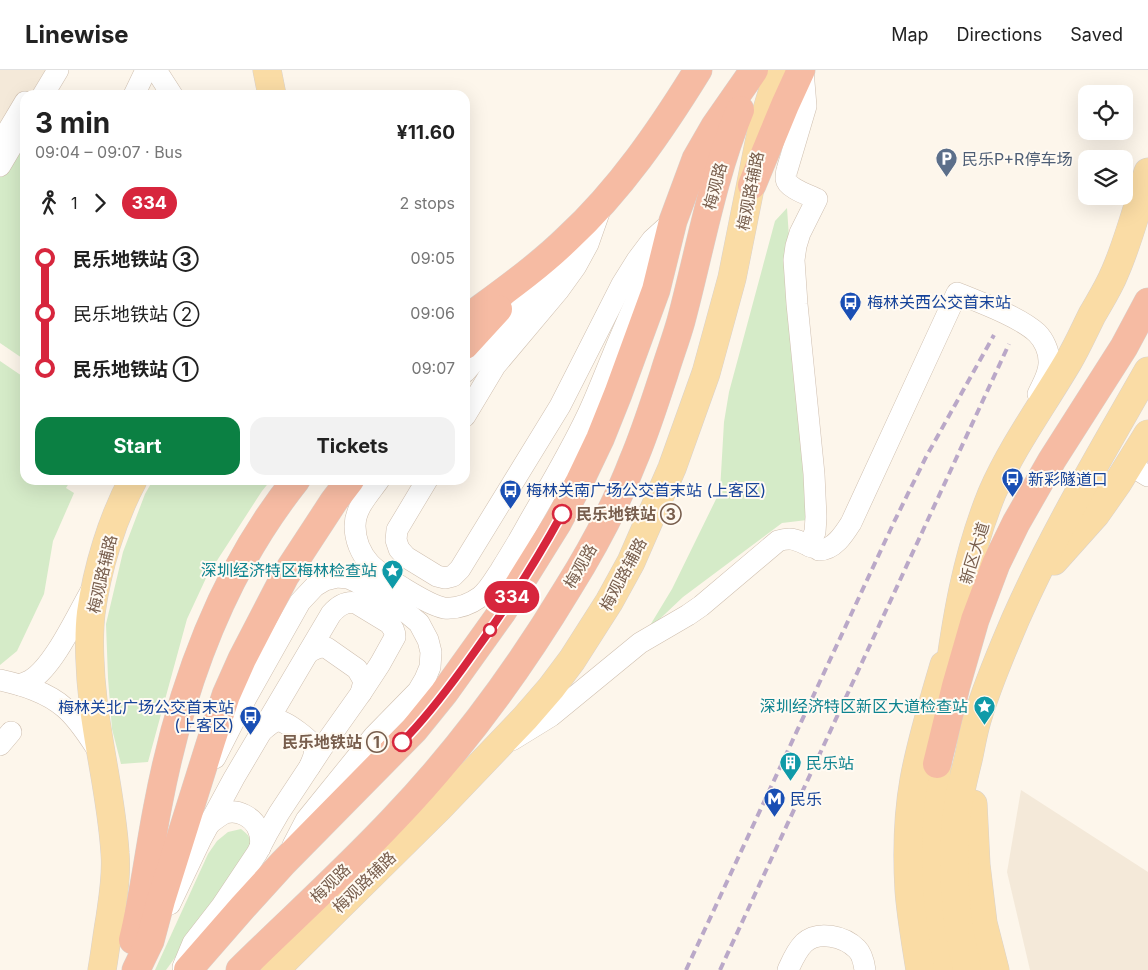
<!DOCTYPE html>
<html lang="en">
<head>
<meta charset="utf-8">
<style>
	:root { --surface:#fff; --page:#f2f2f2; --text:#222; --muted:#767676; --line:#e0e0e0; --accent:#0b8043 }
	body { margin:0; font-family:Inter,"Noto Sans SC",sans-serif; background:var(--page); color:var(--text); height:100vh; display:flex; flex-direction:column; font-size:19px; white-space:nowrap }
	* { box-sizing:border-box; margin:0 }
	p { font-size:16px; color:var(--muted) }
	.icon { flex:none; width:28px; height:28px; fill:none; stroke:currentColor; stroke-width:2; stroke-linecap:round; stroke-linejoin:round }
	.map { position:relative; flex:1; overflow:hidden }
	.panel { position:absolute; left:20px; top:20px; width:450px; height:395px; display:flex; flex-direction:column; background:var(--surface); border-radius:15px; box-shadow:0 5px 20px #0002 }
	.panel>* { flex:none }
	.badge { padding:0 10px; border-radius:16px; font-size:18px; line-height:32px }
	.controls { position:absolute; left:1078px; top:15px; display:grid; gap:10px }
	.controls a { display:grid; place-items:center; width:55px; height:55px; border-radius:10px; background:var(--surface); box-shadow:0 5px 20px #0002; font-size:25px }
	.map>.badge { position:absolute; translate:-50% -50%; box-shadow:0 0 0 2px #fff }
	.legs { display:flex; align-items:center; gap:8px; height:55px; padding:0 15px; font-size:16px }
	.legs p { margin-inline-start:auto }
	.overview { display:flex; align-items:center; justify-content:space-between; height:85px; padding:0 15px }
	h1 { font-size:28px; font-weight:700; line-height:38px }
	.button { display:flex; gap:10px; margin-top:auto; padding:10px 15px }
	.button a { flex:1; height:58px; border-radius:15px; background:var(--accent); color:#fff; font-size:20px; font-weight:700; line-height:58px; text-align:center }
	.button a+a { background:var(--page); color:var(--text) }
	ul { padding:0 15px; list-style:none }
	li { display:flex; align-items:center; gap:18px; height:55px; font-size:19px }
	li i { display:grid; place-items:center; width:8px; height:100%; margin:0 6px; background:currentColor }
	li i::after { content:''; width:12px; height:12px; margin:-6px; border:4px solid; border-radius:50%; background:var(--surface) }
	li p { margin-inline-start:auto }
	li:first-child i { background:linear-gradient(#0000 50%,currentColor 0) }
	li:last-child i { background:linear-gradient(currentColor 50%,#0000 0) }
	header { display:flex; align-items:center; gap:30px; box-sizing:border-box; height:70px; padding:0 25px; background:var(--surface); border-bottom:1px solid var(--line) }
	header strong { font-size:24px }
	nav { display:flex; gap:28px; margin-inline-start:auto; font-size:18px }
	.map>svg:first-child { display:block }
</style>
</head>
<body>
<header>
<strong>Linewise</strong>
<nav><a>Map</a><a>Directions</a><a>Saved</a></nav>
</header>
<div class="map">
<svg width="1148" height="900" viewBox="0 0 1148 900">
	<rect width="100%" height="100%" fill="#fdf6eb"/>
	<g fill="#f4e9d9">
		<path d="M0 0H54L0 91Z"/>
		<path d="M1021 720 1148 802V900H1030L1007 802Z"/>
	</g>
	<g fill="#d5ebc8">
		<path d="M25 63V290L0 273V104Z"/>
		<path d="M787 138 807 428V450L782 453 683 527 646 562 672 519 720 421 724 352 729 322 775 151Z"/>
		<path d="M0 291 25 308V410H71L66 418 74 423 53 471 44 524 17 581 0 595Z"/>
		<path d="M153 410H271L262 421 207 506 187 549 148 692 121 694 112 659 108 608 106 554 123 482 145 424Z"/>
		<path d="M241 759C249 765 251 769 254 779L166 900H155L208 784 217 771 228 762Z"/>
	</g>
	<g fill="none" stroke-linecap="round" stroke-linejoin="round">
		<defs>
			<g id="minor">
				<path d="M156 0 172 25"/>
				<path d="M803 0 806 36 787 100C786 101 786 108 786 109 787 118 809 125 817 129L800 163 796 176 794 190 797 234 814 404 816 447 815 462 809 476"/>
				<path d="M43 25 58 0"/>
				<path d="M134 25 146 0"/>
				<path d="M0 74 25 32"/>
				<path d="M0 96 19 64"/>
				<path d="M465 302 518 242 565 182"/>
				<path d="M465 346 495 296 558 221 576 196 588 174 601 137"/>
				<path d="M1130 395 1148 406"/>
				<path d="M379 410C369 424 355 438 355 456 355 470 361 484 370 494 382 506 428 535 444 538 457 539 469 535 480 527 489 520 494 510 500 501 510 485 520 469 529 452 549 417 570 382 587 346 596 327 604 306 612 287 625 255 639 224 653 193"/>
				<path d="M427 410 397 460 396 470 399 479 406 487 437 506 445 508 453 506 460 499 560 336 622 214 637 190 652 170 673 151"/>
				<path d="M309 582C315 579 319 576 327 578L357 599 364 611 361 623"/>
				<path d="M0 610C22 615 47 622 65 638 79 650 89 667 99 682"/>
				<path d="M20 615C23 613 28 612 31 610 54 596 77 545 91 521"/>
				<path d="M262 661C267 657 273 651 279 651 286 651 312 671 314 677 316 685 312 690 310 696"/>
				<path d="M512 670 551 646 640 573 688 545 701 536 778 471C793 466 798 471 812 477 813 477 818 479 819 480 834 480 844 464 851 453L957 223C979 232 1020 247 1037 263 1044 270 1049 281 1049 291 1050 303 1043 313 1038 324"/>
				<path d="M0 675 11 662"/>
				<path d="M215 688 241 637 300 532 315 516 325 510 337 507 348 508 357 512 407 543 419 553 428 570 431 582 430 597 425 609 418 621 374 666 306 750 293 775"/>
				<path d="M209 754C214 750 219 746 225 743 238 739 253 747 258 759 261 765 261 772 260 778"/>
				<path d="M170 834 201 769 234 708 331 544C338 536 345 531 356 533L389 553C393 558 395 561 395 567L380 594 361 623 322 678 279 743 268 762 257 783 221 837 193 873 183 897"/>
				<path d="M788 900C792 891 796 881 804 873 818 860 844 866 857 879 862 884 864 893 865 900"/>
			</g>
			<g id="major">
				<path d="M267 0 272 25"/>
				<path d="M1054 491 1096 444 1117 414 1148 364"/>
				<path d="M947 618C956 550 966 487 992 423 1012 377 1042 336 1068 292 1077 277 1084 261 1092 245 1100 231 1109 217 1115 202 1129 170 1138 135 1148 102"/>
				<path d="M940 670C930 746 927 825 943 900"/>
				<path d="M973 734 976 795 983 853 995 900"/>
				<path d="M102 900C105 883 107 865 110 848 113 827 117 805 115 783 112 732 99 681 93 630 90 605 88 568 91 543 97 499 112 449 133 410"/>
				<path d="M275 900 439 738 525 648 551 618 572 590 609 532 631 492 672 398 706 303 732 208 763 53 779 0"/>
				<path d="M920 900C916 874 911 847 909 820 907 786 908 744 914 710 921 671 933 633 944 595"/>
				<path d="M967 900C956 851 951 799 956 750 958 730 963 710 968 690 971 677 973 663 977 650 987 615 1002 581 1016 548 1054 462 1102 382 1148 301"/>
			</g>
			<g id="highway">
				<path d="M752 115 785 35 801 0"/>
				<path d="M465 250C500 224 536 199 567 169 620 120 661 60 698 0"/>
				<path d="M465 275 498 239"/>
				<path d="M937 694 956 616 975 550 996 494 1016 453 1052 390 1124 277 1148 232"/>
				<path d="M133 870C144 826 149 780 158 735 180 619 221 504 296 410"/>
				<path d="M136 900 150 871 161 830 211 671 226 625 242 589 285 506 334 431 350 410"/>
				<path d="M188 900 243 837 283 793 414 660 444 623 502 542 558 452 580 411 600 369 618 324 656 220 673 151 696 89 715 56 754 0"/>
				<path d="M240 900C291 850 344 802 393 750 460 680 518 601 568 518 593 478 616 435 633 391 645 363 654 334 664 304 669 287 676 269 681 251 700 180 712 108 740 40"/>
			</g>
		</defs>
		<use href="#minor" stroke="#cfbfaf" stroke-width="22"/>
		<use href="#major" stroke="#d9d2cd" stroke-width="29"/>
		<use href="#highway" stroke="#d9d2cd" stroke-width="29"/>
		<use href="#minor" stroke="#fff" stroke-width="21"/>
		<use href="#major" stroke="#fadca5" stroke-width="28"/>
		<use href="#highway" stroke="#f6bba3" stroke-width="28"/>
		<g stroke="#baa8c8" stroke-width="4" stroke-dasharray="8 5" stroke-linecap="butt">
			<path d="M686 900 894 452 926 387 994 265"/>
			<path d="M720 900 1009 274"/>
		</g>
	</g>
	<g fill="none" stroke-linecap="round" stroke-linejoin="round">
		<defs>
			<path id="line-1" d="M402 672C425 649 444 624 463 598 499 549 533 497 562 444"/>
		</defs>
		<use href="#line-1" stroke="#fff" stroke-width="11"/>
		<use href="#line-1" stroke="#d7263d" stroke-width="8"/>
	</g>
	<defs>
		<symbol id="parking-pin" viewBox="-11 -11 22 30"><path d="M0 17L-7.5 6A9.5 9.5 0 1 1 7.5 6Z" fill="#5c6f8a" stroke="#fffaf2"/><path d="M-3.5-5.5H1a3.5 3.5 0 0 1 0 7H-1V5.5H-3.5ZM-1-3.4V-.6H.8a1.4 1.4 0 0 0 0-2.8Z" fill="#fff"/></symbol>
		<symbol id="bus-pin" viewBox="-11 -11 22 30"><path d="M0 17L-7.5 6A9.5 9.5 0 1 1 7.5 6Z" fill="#1a4fb4" stroke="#fffaf2"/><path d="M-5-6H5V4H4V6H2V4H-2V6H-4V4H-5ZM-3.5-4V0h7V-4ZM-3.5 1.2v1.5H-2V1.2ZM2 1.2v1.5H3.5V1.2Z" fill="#fff"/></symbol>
		<symbol id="sight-pin" viewBox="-11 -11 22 30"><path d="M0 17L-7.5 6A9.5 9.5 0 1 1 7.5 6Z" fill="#0f9aa8" stroke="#fffaf2"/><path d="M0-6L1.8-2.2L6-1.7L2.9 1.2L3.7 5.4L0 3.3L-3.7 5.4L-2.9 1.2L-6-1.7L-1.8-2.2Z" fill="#fff"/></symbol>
		<symbol id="building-pin" viewBox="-11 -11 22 30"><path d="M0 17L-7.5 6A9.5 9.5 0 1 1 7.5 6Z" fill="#0f9aa8" stroke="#fffaf2"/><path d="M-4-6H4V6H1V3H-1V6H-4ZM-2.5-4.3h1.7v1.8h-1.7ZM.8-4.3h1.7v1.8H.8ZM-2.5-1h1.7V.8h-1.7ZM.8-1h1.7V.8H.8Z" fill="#fff"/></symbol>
		<symbol id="metro-pin" viewBox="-11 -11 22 30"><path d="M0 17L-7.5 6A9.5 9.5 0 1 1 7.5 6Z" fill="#1a4fb4" stroke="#fffaf2"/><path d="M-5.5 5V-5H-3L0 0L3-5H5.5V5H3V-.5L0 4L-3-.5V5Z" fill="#fff"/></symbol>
	</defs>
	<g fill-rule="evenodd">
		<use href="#parking-pin" x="934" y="76" width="25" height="34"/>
		<use href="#bus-pin" x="838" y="220" width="25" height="34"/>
		<use href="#bus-pin" x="1000" y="396" width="25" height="34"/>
		<use href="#bus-pin" x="498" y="408" width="25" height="34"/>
		<use href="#sight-pin" x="380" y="488" width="25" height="34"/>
		<use href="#sight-pin" x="972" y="624" width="25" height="34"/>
		<use href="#bus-pin" x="238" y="634" width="25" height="34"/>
		<use href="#building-pin" x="778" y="680" width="25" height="34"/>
		<use href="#metro-pin" x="762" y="716" width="25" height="34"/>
	</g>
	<g fill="#fff" stroke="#d7263d" stroke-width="2.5">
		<circle cx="562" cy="444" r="9"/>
		<circle cx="490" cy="560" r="6"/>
		<circle cx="402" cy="672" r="9"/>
	</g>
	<g text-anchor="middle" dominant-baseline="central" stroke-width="4" stroke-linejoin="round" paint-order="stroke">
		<g font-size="16" fill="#4e5e75" stroke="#fffaf2" text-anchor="start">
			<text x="962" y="89">民乐P+R停车场</text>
		</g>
		<g font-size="16" fill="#785e4d" stroke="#fffaf2">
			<text transform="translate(715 116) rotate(-75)">梅观路</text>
			<text transform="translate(750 121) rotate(-79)">梅观路辅路</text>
			<text transform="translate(974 483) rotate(-73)">新区大道</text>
			<text transform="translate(580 496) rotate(-60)">梅观路</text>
			<text transform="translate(102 504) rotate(-77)">梅观路辅路</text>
			<text transform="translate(623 504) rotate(-62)">梅观路辅路</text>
			<text transform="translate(364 812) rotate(-44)">梅观路辅路</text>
			<text transform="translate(330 813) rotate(-44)">梅观路</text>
		</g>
		<g font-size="16" fill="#164399" stroke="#fffaf2" text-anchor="start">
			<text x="867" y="232">梅林关西公交首末站</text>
			<text x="1028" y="409">新彩隧道口</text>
			<text x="526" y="420">梅林关南广场公交首末站 (上客区)</text>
			<text x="234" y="637" text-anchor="end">梅林关北广场公交首末站<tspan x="234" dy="18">(上客区)</tspan></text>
			<text x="790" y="729">民乐</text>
		</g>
		<g font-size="16" font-weight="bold" fill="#785e4d" stroke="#fffaf2" text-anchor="start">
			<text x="576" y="444">民乐地铁站 ③</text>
			<text x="388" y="672" text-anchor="end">民乐地铁站 ①</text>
		</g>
		<g font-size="16" fill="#0d838f" stroke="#fffaf2" text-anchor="end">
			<text x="377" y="500">深圳经济特区梅林检查站</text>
			<text x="968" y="636">深圳经济特区新区大道检查站</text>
			<text x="806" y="693" text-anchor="start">民乐站</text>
		</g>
	</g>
</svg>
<div class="controls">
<a><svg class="icon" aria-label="locate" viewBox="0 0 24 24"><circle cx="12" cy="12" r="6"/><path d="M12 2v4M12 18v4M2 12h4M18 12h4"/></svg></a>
<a><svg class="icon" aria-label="layers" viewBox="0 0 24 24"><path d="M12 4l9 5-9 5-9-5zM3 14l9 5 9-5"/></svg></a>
</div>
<b class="badge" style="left:512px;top:527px;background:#d7263d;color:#fff">334</b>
<section class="panel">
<div class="overview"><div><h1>3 min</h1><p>09:04 – 09:07 · Bus</p></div><b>¥11.60</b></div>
<div class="legs"><svg class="icon" aria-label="walk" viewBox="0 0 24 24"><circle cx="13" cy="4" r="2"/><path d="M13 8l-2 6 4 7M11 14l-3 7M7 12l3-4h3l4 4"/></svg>1<svg class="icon" aria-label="forward" viewBox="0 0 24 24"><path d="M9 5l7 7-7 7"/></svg><b class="badge" style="background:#d7263d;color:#fff">334</b><p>2 stops</p></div>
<ul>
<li><i style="color:#d7263d"></i><b>民乐地铁站 ③</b><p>09:05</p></li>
<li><i style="color:#d7263d"></i><span>民乐地铁站 ②</span><p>09:06</p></li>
<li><i style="color:#d7263d"></i><b>民乐地铁站 ①</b><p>09:07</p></li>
</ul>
<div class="button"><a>Start</a><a>Tickets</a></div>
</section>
</div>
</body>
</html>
